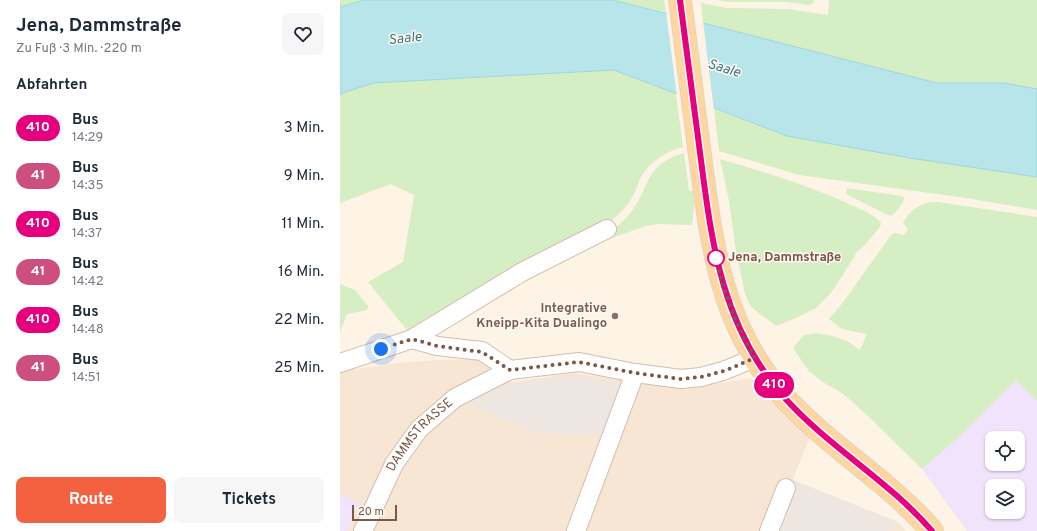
<!DOCTYPE html>
<html lang="de">
<head>
<meta charset="utf-8">
<style>
	:root { --surface:#fff; --page:#f6f6f7; --text:#1f2937; --muted:#747a83; --accent:#f36141 }
	body { margin:0; font-family:Overpass,sans-serif; background:var(--page); color:var(--text); height:100vh; display:flex; flex-direction:column; font-size:15px; white-space:nowrap }
	* { box-sizing:border-box; margin:0 }
	p { font-size:13px; color:var(--muted) }
	.icon { flex:none; width:22px; height:22px; fill:none; stroke:currentColor; stroke-width:2; stroke-linecap:round; stroke-linejoin:round }
	.map { position:relative; flex:1; overflow:hidden }
	.panel { display:flex; flex-direction:column; background:var(--surface); width:340px }
	.panel>* { flex:none }
	.badge { padding:0 8px; border-radius:13px; font-size:14px; line-height:26px }
	.fabs { position:absolute; left:645px; top:431px; display:grid; gap:8px }
	.fabs a { display:grid; place-items:center; width:40px; height:40px; border-radius:8px; background:var(--surface); box-shadow:0 1px 3px #0004; font-size:20px }
	.scale { position:absolute; left:12px; bottom:10px; width:45px; box-sizing:border-box; padding-left:4px; border:2px solid #7b5848; border-top:0; font-size:11px; line-height:14px; white-space:nowrap; color:#7b5848; -webkit-text-stroke:3px #fff8ef; paint-order:stroke }
	.you { position:absolute; width:20px; height:20px; margin:-10px; border:3px solid #fff; border-radius:50%; background:#1a73e8; box-shadow:0 0 0 6px #1a73e833 }
	.map>.badge { position:absolute; translate:-50% -50%; box-shadow:0 0 0 2px #fff }
	h2 { padding:0 16px; font-size:15px; line-height:36px }
	.round { display:grid; place-items:center; flex:none; width:42px; height:42px; border-radius:8px; background:var(--page) }
	.summary { display:flex; align-items:center; justify-content:space-between; height:68px; padding:0 16px }
	h1 { font-size:19px; font-weight:700; line-height:30px }
	.button { display:flex; gap:8px; margin-top:auto; padding:8px 16px }
	.button a { flex:1; height:46px; border-radius:8px; background:var(--accent); color:#fff; font-size:16px; font-weight:700; line-height:46px; text-align:center }
	.button a+a { background:var(--page); color:var(--text) }
	ul { padding:0; list-style:none }
	li { display:flex; align-items:center; gap:12px; height:48px; padding:0 16px }
	li div { flex:1 }
	li b { display:block; font-size:15px }
	li em { font-style:normal }
	li .badge { min-width:44px; font-weight:700; text-align:center }
	main { display:flex; flex:1; min-height:0 }
	.map>svg:first-child { display:block }
</style>
</head>
<body>
<main>
<section class="panel">
<div class="summary"><div><h1>Jena, Dammstraße</h1><p>Zu Fuß · 3 Min. · 220 m</p></div><a class="round"><svg class="icon" aria-label="heart" viewBox="0 0 24 24"><path d="M12 20l-8-8c-3-5 5-10 8-4 3-6 11-1 8 4z"/></svg></a></div>
<h2>Abfahrten</h2>
<ul>
<li><span class="badge" style="background:#e6007e;color:#fff">410</span><div><b>Bus</b><p>14:29</p></div><em>3 Min.</em></li>
<li><span class="badge" style="background:#cb507f;color:#fff">41</span><div><b>Bus</b><p>14:35</p></div><em>9 Min.</em></li>
<li><span class="badge" style="background:#e6007e;color:#fff">410</span><div><b>Bus</b><p>14:37</p></div><em>11 Min.</em></li>
<li><span class="badge" style="background:#cb507f;color:#fff">41</span><div><b>Bus</b><p>14:42</p></div><em>16 Min.</em></li>
<li><span class="badge" style="background:#e6007e;color:#fff">410</span><div><b>Bus</b><p>14:48</p></div><em>22 Min.</em></li>
<li><span class="badge" style="background:#cb507f;color:#fff">41</span><div><b>Bus</b><p>14:51</p></div><em>25 Min.</em></li>
</ul>
<div class="button"><a>Route</a><a>Tickets</a></div>
</section>
<div class="map">
<svg width="697" height="531" viewBox="0 0 697 531">
	<rect width="100%" height="100%" fill="#fef4e6"/>
	<g fill="#f7e6d4">
		<path d="M139 359 171 382 234 373 344 389 411 378 436 407 469 438 433 531H0V371L58 363 97 360Z"/>
		<path d="M558 522 566 531H549Z"/>
	</g>
	<g fill="#eee6e0">
		<path d="M233 375 282 384 264 435 198 433 130 405 125 399 174 383Z"/>
		<path d="M453 480 558 522 549 531H433Z"/>
	</g>
	<g fill="#f1e3fb" fill-rule="evenodd">
		<path d="M676 380 697 401V531H627L582 469 619 437ZM652 438H678V464H652ZM652 486H678V512H652Z"/>
		<path d="M0 495 19 503 8 531H0Z"/>
	</g>
	<g fill="#d6eec3">
		<path d="M0 0H24L0 7Z"/>
		<path d="M273 0H324L326 13Z"/>
		<path d="M376 0H474V2L470 5 446 2H388Z"/>
		<path d="M489 0H697V89L664 83H597L363 23 361 3 387 8 448 9 488 15Z"/>
		<path d="M274 70 336 94 343 147C325 152 309 162 300 179 298 184 296 189 294 194 287 207 277 217 265 226L70 334 28 282 63 262 74 195 51 184 0 203V94L33 83Z"/>
		<path d="M374 109 447 136 570 158 697 177V210L626 198 459 175 379 151Z"/>
		<path d="M344 153 349 191H353L354 206 352 225 319 224 306 226 255 244V246L221 259C243 247 269 236 286 218 311 192 301 165 344 153Z"/>
		<path d="M380 159C423 172 466 184 507 203 518 208 533 213 541 223L540 227 523 247 517 252 503 275 490 294 476 308 458 317 436 326 411 307 405 294 396 251 389 201Z"/>
		<path d="M507 188 562 196 564 198C563 205 556 213 550 216L508 195 506 193Z"/>
		<path d="M591 202H598L697 217V401L676 380 619 437 582 469 528 416 502 393 481 381 468 370 453 348 464 335 476 333 493 336 507 341 520 350 527 334 502 329 489 319 504 301 551 235 555 233 564 235 568 229 563 223C569 211 578 205 591 202Z"/>
		<path d="M0 284 15 290 28 306 27 310 7 314 0 332Z"/>
	</g>
	<path fill="#b8e5ea" stroke="#9dd6dd" d="M24 0H273L597 83H664L697 89V177L570 158 447 136 274 70 33 83 0 94V7Z"/>
	<path fill="#fef4e6" d="M326 11 363 21 374 111 337 97Z"/>
	<g fill="none" stroke-linecap="round" stroke-linejoin="round">
		<defs>
			<g id="street">
				<path d="M72 339 97 346 142 351 170 370 239 362 295 373 341 379 361 377 383 371 415 358"/>
				<path d="M0 363 72 339 182 272 267 229"/>
				<path id="s1" d="M23 531 54 464 79 429 115 398 170 370"/>
				<path d="M236 531 295 373"/>
				<path d="M429 531 446 488"/>
			</g>
			<path id="primary" d="M340 0C346 49 353 98 359 148 371 238 379 324 443 396 488 446 548 480 592 531"/>
		</defs>
		<use href="#street" stroke="#d4bdad" stroke-width="20"/>
		<use href="#primary" stroke="#ddd4cf" stroke-width="24"/>
		<use href="#street" stroke="#fff" stroke-width="18"/>
		<use href="#primary" stroke="#ffd69d" stroke-width="22"/>
	</g>
	<g fill="none" stroke-linecap="round" stroke-linejoin="round">
		<defs>
			<path id="line" d="M340 0C346 48 353 96 359 145 371 236 379 323 443 396 487 446 548 480 592 531"/>
		</defs>
		<use href="#line" stroke="#fff" stroke-width="9"/>
		<use href="#line" stroke="#e6007e" stroke-width="6"/>
		<path stroke="#7b5848" stroke-width="4" stroke-dasharray="0 7.2" d="M41 349 72 339 97 346 142 352 170 370 239 362 295 373 341 379 361 377 384 371 415 358C396 326 384 292 375 255L376 258"/>
	</g>
	<circle fill="#fff" stroke="#e6007e" stroke-width="2" cx="376" cy="258" r="8"/>
	<circle fill="#8d6e63" stroke="#fff8ef" stroke-width="1.5" cx="275" cy="316" r="4"/>
	<g text-anchor="middle" dominant-baseline="central" stroke-width="3" stroke-linejoin="round" paint-order="stroke">
		<g font-size="13" font-weight="bold" fill="#7b5848" stroke="#fff8ef" text-anchor="start">
			<text x="388" y="258">Jena, Dammstraße</text>
		</g>
		<g font-size="13" font-weight="bold" fill="#785e54" stroke="#fff8ef" text-anchor="end">
			<text x="267" y="309">Integrative<tspan x="267" dy="15">Kneipp-Kita Dualingo</tspan></text>
		</g>
		<g font-size="13" fill="#7b5848" stroke="#fff8ef">
			<text stroke="none"><textPath href="#s1" startOffset="113">DAMMSTRASSE</textPath></text>
		</g>
		<g font-size="14" font-style="italic" fill="#3a7882" stroke="#fff8ef">
			<text transform="translate(65 39) rotate(-6)">Saale</text>
			<text transform="translate(384 69) rotate(17)">Saale</text>
		</g>
	</g>
</svg>
<div class="fabs">
<a><svg class="icon" aria-label="locate" viewBox="0 0 24 24"><circle cx="12" cy="12" r="6"/><path d="M12 2v4M12 18v4M2 12h4M18 12h4"/></svg></a>
<a><svg class="icon" aria-label="layers" viewBox="0 0 24 24"><path d="M12 4l9 5-9 5-9-5zM3 14l9 5 9-5"/></svg></a>
</div>
<div class="scale">20 m</div>
<div class="you" style="left:41px;top:349px"></div>
<b class="badge" style="left:434px;top:385px;background:#e6007e;color:#fff">410</b>
</div>
</main>
</body>
</html>
